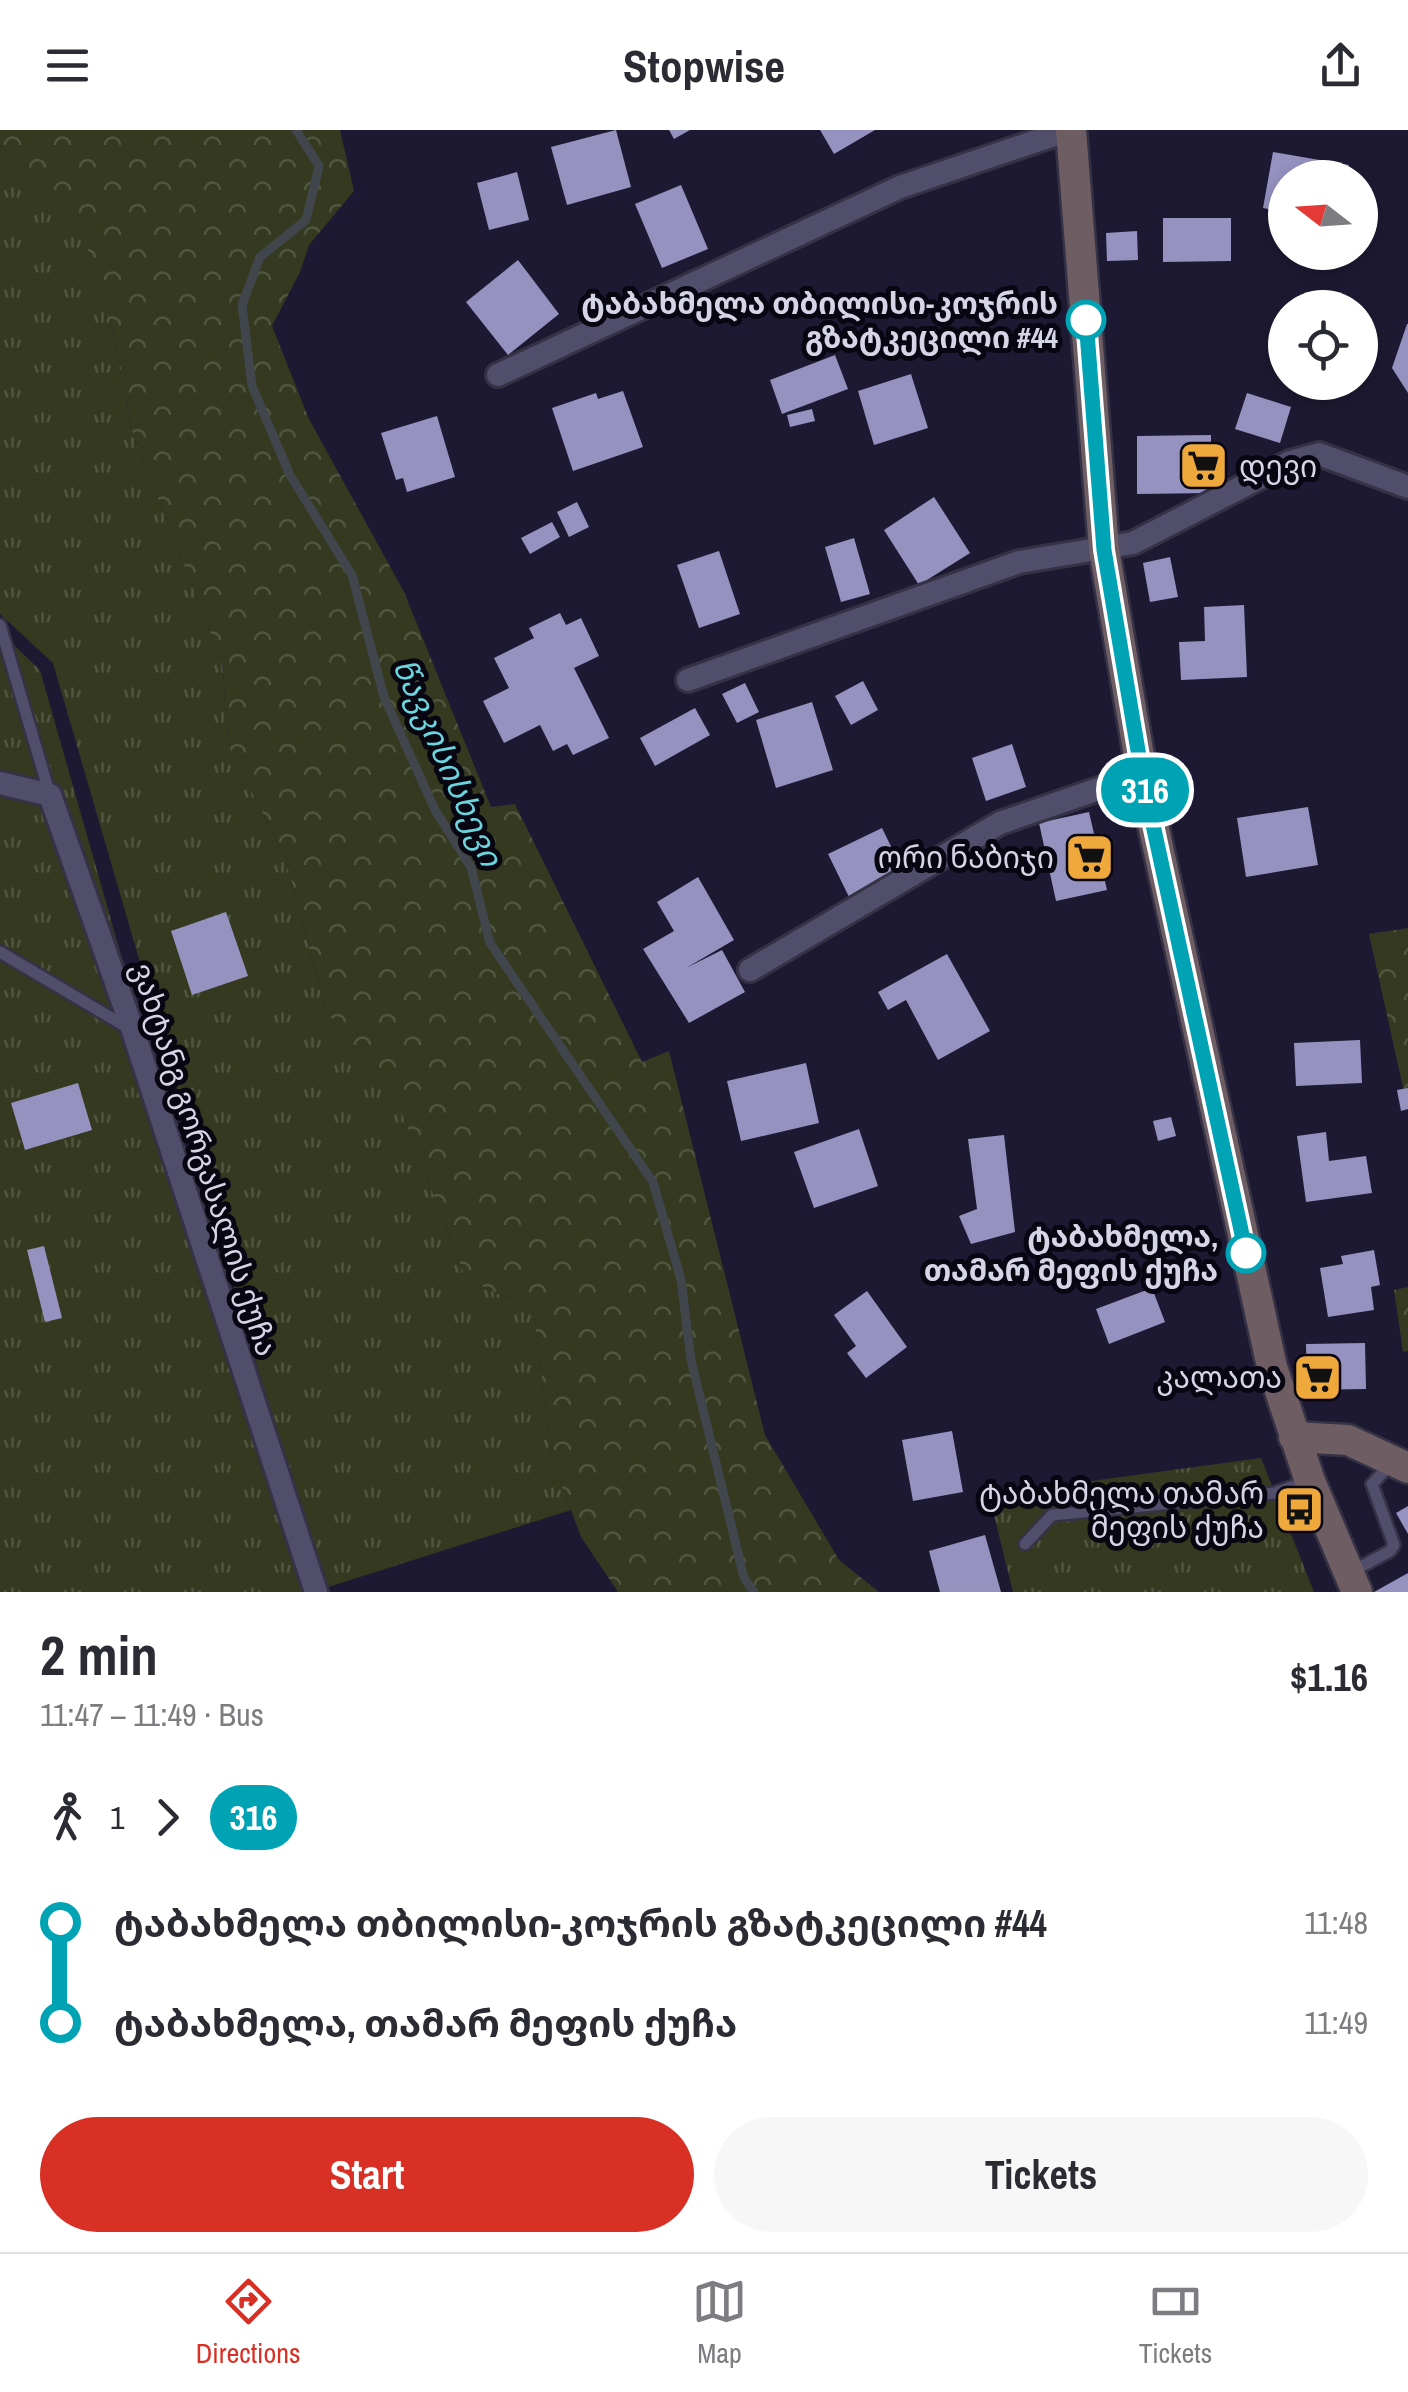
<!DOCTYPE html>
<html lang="en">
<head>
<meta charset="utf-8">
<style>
	:root { --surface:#fff; --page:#f7f7f7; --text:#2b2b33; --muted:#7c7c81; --line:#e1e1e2; --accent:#d93025 }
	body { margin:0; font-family:"Archivo Narrow","Noto Sans Georgian",sans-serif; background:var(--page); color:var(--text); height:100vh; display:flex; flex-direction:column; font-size:38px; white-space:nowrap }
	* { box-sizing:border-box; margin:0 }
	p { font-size:32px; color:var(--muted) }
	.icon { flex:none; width:55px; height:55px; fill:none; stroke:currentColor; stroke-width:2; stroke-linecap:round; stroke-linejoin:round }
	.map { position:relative; height:1462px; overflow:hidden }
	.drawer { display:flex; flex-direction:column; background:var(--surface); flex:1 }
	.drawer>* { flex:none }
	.badge { padding:0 20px; border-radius:32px; font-size:35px; line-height:65px }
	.needle { width:65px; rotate:287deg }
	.controls { position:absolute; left:1268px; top:30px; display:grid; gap:20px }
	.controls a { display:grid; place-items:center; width:110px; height:110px; border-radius:50%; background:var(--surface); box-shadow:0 5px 15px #0003; font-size:50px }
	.map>.badge { position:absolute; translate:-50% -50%; box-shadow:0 0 0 5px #fff }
	.legs { display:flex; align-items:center; gap:15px; height:110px; padding:0 40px; font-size:32px }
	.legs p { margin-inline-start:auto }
	.headline { display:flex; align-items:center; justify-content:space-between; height:170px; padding:0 40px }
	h1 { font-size:55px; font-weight:700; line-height:75px }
	.action { display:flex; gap:20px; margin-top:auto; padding:20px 40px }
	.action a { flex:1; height:115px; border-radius:60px; background:var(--accent); color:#fff; font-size:40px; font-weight:700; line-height:115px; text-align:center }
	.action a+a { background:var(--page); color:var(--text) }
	ul { padding:0 40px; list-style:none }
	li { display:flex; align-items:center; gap:35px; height:100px; font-size:38px }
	li i { display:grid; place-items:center; width:15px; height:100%; margin:0 12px; background:currentColor }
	li i::after { content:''; width:25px; height:25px; margin:-12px; border:8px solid; border-radius:50%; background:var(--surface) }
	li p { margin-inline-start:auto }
	li:first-child i { background:linear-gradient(#0000 50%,currentColor 0) }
	li:last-child i { background:linear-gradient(currentColor 50%,#0000 0) }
	header { display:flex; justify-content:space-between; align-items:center; height:130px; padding:0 40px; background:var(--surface); font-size:45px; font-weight:700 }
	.tab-bar { display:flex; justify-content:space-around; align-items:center; height:140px; border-top:2px solid var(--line); background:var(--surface); font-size:28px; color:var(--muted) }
	.tab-bar a { display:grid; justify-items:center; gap:5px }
	.tab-bar .on { color:var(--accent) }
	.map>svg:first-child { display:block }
</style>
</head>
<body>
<header><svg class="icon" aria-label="menu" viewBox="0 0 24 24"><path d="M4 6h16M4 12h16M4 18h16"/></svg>Stopwise<svg class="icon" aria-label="share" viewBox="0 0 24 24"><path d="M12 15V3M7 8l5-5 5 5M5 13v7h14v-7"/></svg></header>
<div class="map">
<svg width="1408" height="1462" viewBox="0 0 1408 1462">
	<defs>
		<pattern id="grass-tufts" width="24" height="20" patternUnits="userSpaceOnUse" patternTransform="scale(2.5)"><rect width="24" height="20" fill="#343920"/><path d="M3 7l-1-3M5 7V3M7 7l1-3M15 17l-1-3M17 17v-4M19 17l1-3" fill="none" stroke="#505540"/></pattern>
		<pattern id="forest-crowns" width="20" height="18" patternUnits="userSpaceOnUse" patternTransform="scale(2.5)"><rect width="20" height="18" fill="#343920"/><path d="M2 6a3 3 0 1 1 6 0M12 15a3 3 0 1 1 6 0" fill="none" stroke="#505540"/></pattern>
	</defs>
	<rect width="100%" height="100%" fill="#1d1932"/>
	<g fill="url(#grass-tufts)">
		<path d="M0 16 74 78 109 183 133 305 222 532 230 619 285 727 326 881 402 983 466 1149 533 1179 552 1329 571 1380 322 1459 53 533 0 484Z"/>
		<path d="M0 502 40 540 302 1462H0Z"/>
		<path d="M1261 1328 1314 1462H1013L989 1365Z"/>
	</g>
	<g fill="url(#forest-crowns)">
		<path d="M0 0H340L354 61 309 115 300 142 272 196 309 289 404 462 491 677 515 674 642 932 669 921 765 1305 839 1430 879 1462H618L581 1407 552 1329 533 1179 466 1149 402 983 326 881 285 727 230 619 222 532 133 305 109 183 74 79 0 16Z"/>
		<path d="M1408 798V980L1369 804Z"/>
		<path d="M1408 1157V1221L1403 1222 1394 1160Z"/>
	</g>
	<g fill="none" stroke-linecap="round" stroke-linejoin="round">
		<path stroke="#40464c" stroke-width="9" d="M296 0 319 36 306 90 260 127 242 175 252 256 290 345 352 445 384 567 435 680 471 737 490 813 653 1052 681 1150 691 1230 744 1448 754 1462"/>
	</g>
	<g fill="#9692c0">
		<path d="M616 0 631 57 567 75 551 17Z"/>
		<path d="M669 0H690L674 9Z"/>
		<path d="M820 0H875L834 24Z"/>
		<path d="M1273 22 1349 35 1347 48H1285V82L1263 78Z"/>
		<path d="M517 42 529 90 489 100 477 53Z"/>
		<path d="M681 55 708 119 662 138 635 74Z"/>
		<path d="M1163 88H1231V131L1163 132Z"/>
		<path d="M1137 101 1138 130 1107 131 1106 103Z"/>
		<path d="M518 130 559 184 508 225 466 172Z"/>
		<path d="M1407 194H1408V263L1392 238Z"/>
		<path d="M835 225 848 259 782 284 770 250Z"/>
		<path d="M911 244 928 298 874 315 858 261Z"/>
		<path d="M623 261 643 317 573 341 552 278 596 263 598 269Z"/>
		<path d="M1247 263 1291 277 1280 313 1235 299Z"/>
		<path d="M812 279 815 291 790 297 787 285Z"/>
		<path d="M437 286 455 347 407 362 403 348 396 350 381 303Z"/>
		<path d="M1211 305V363L1137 364V306Z"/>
		<path d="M934 367 970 423 919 455 884 400Z"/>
		<path d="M577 372 589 397 569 407 557 382Z"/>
		<path d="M552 392 560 407 530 424 521 408Z"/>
		<path d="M854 408 870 464 841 472 825 417Z"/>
		<path d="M719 421 740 484 699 498 677 435Z"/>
		<path d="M1170 427 1178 467 1150 472 1143 433Z"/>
		<path d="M1244 475 1247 547 1181 550 1179 512 1205 511 1204 477Z"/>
		<path d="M560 483 566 495 581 488 599 526 574 538 609 608 573 625 567 614 553 621 540 595 504 613 483 571 509 558 494 528 534 508 529 498Z"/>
		<path d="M863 551 878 580 851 595 835 566Z"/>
		<path d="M745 553 759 582 737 593 722 564Z"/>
		<path d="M812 572 833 640 776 658 756 590Z"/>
		<path d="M695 578 710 605 655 636 640 608Z"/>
		<path d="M1012 614 1026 657 986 671 972 628Z"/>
		<path d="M1308 677 1318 735 1246 747 1237 688Z"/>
		<path d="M1089 682 1107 760 1056 771 1039 693Z"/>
		<path d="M882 698 903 741 849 767 828 724Z"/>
		<path d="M698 747 734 810 686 838 722 820 745 862 689 893 643 819 674 801 657 772Z"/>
		<path d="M226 782 248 846 192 865 171 801Z"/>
		<path d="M947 824 990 901 938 930 906 870 888 880 878 862Z"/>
		<path d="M1360 910 1362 953 1296 956 1294 913Z"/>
		<path d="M806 933 819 993 741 1011 727 951Z"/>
		<path d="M78 953 92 1000 25 1020 11 973Z"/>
		<path d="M1408 958V979L1401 981 1397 960Z"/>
		<path d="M1171 987 1176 1006 1158 1011 1153 991Z"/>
		<path d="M859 999 878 1056 814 1078 794 1022Z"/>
		<path d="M1326 1002 1329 1031 1366 1026 1372 1063 1306 1072 1297 1006Z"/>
		<path d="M1004 1005 1015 1102 971 1114 959 1086 977 1079 968 1009Z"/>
		<path d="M44 1116 62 1188 45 1192 27 1120Z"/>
		<path d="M1374 1120 1380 1155 1371 1157 1374 1180 1328 1187 1320 1138 1343 1134 1341 1126Z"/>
		<path d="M1152 1158 1165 1192 1109 1214 1096 1179Z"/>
		<path d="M867 1161 907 1217 866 1248 847 1223 856 1216 834 1185Z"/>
		<path d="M1365 1213 1366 1259 1307 1260 1306 1214Z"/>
		<path d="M952 1301 963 1362 913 1371 902 1310Z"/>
		<path d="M1408 1376V1404L1396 1383Z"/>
		<path d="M985 1405 1001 1462H940L929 1421Z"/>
		<path d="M1408 1443V1462H1374Z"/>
	</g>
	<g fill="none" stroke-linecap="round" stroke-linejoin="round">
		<defs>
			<g id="lane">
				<path d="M0 495 50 665"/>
				<path d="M0 822 130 899"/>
				<path d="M1025 1414 1052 1385 1274 1363 1306 1352"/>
				<path d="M1353 1441 1390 1421 1394 1415 1372 1354 1390 1335"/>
			</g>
			<g id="street">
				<path d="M498 245 900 57 1069 0"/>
				<path d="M688 550 1019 432 1133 413 1290 332 1319 324 1408 357"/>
				<path d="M0 653 50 665 133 901 316 1462"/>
				<path d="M750 840 1000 693 1142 644"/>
			</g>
			<g id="secondary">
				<path d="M1071 0 1104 419 1142 644 1272 1237 1310 1351 1357 1462"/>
				<path d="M1294 1307 1348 1310 1408 1338"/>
			</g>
		</defs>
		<use href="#lane" stroke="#353246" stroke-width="16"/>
		<use href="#street" stroke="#353246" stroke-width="28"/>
		<use href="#secondary" stroke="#353246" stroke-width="35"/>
		<use href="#lane" stroke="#514e6b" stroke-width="11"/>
		<use href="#street" stroke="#514e6b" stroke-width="22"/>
		<use href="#secondary" stroke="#6e5d62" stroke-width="30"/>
	</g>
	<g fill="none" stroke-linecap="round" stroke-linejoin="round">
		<defs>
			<path id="line-1" d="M1086 190 1104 420 1142 644 1246 1123"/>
		</defs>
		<use href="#line-1" stroke="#fff" stroke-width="22"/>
		<use href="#line-1" stroke="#00a3b4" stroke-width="15"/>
	</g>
	<defs>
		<symbol id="supermarket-square" viewBox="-11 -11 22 22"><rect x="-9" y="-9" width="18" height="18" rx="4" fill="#eea83c" stroke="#070611"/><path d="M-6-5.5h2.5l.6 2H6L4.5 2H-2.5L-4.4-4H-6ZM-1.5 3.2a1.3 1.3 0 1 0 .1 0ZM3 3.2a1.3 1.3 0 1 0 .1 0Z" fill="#111"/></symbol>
		<symbol id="bus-square" viewBox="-11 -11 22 22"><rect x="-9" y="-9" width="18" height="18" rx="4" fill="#eea83c" stroke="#070611"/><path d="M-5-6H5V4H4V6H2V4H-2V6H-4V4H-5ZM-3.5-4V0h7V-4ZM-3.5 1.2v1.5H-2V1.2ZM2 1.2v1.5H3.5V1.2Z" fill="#111"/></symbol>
	</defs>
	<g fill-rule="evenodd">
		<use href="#supermarket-square" x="1176" y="308" width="55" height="55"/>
		<use href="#supermarket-square" x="1062" y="700" width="55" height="55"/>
		<use href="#supermarket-square" x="1290" y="1220" width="55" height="55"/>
		<use href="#bus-square" x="1272" y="1352" width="55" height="55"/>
	</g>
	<g fill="#fff" stroke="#00a3b4" stroke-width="5">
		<circle cx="1086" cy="190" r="18"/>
		<circle cx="1246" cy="1123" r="18"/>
	</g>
	<g text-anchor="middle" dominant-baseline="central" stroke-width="10" stroke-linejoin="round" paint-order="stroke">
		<g font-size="30" font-weight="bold" fill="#d5d5e6" stroke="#070611" text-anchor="end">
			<text x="1058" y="173">ტაბახმელა თბილისი-კოჯრის<tspan x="1058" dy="34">გზატკეცილი #44</tspan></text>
			<text x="1218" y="1106">ტაბახმელა,<tspan x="1218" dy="34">თამარ მეფის ქუჩა</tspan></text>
		</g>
		<g font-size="30" fill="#d5d5e6" stroke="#070611" text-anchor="end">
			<text x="1239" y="336" text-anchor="start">დევი</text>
			<text x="1054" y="727">ორი ნაბიჯი</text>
			<text x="1282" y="1247">კალათა</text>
			<text x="1264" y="1363">ტაბახმელა თამარ<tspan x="1264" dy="34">მეფის ქუჩა</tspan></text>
		</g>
		<g font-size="30" fill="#d5d5e6" stroke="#070611">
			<text transform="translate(205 1029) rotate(72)">ვახტანგ გორგასალის ქუჩა</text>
		</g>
		<g font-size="32" font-style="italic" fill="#6cd4dd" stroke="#070611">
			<text transform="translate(448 632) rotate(66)">წავკისისხევი</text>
		</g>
	</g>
</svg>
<div class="controls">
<a><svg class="needle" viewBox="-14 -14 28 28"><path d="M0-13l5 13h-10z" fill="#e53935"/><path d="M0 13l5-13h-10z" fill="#7c7c81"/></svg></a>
<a><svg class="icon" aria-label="locate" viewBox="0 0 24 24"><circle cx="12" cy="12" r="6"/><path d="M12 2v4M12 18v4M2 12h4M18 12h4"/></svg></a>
</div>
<b class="badge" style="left:1145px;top:660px;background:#00a3b4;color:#fff">316</b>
</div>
<section class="drawer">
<div class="headline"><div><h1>2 min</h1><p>11:47 – 11:49 · Bus</p></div><b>$1.16</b></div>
<div class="legs"><svg class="icon" aria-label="walk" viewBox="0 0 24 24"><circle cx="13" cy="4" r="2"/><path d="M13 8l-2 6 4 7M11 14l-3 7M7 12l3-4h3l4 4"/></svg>1<svg class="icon" aria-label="forward" viewBox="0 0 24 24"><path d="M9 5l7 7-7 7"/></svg><b class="badge" style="background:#00a3b4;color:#fff">316</b></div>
<ul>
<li><i style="color:#00a3b4"></i><b>ტაბახმელა თბილისი-კოჯრის გზატკეცილი #44</b><p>11:48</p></li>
<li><i style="color:#00a3b4"></i><b>ტაბახმელა, თამარ მეფის ქუჩა</b><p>11:49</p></li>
</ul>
<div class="action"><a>Start</a><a>Tickets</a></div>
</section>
<nav class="tab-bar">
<a class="on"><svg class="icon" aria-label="directions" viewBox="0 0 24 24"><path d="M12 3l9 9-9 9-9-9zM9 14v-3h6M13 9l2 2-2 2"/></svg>Directions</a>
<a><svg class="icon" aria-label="map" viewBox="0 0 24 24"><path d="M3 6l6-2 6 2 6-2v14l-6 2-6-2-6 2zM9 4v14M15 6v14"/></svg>Map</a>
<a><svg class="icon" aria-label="tickets" viewBox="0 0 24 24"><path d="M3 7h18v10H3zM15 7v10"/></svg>Tickets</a>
</nav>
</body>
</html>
